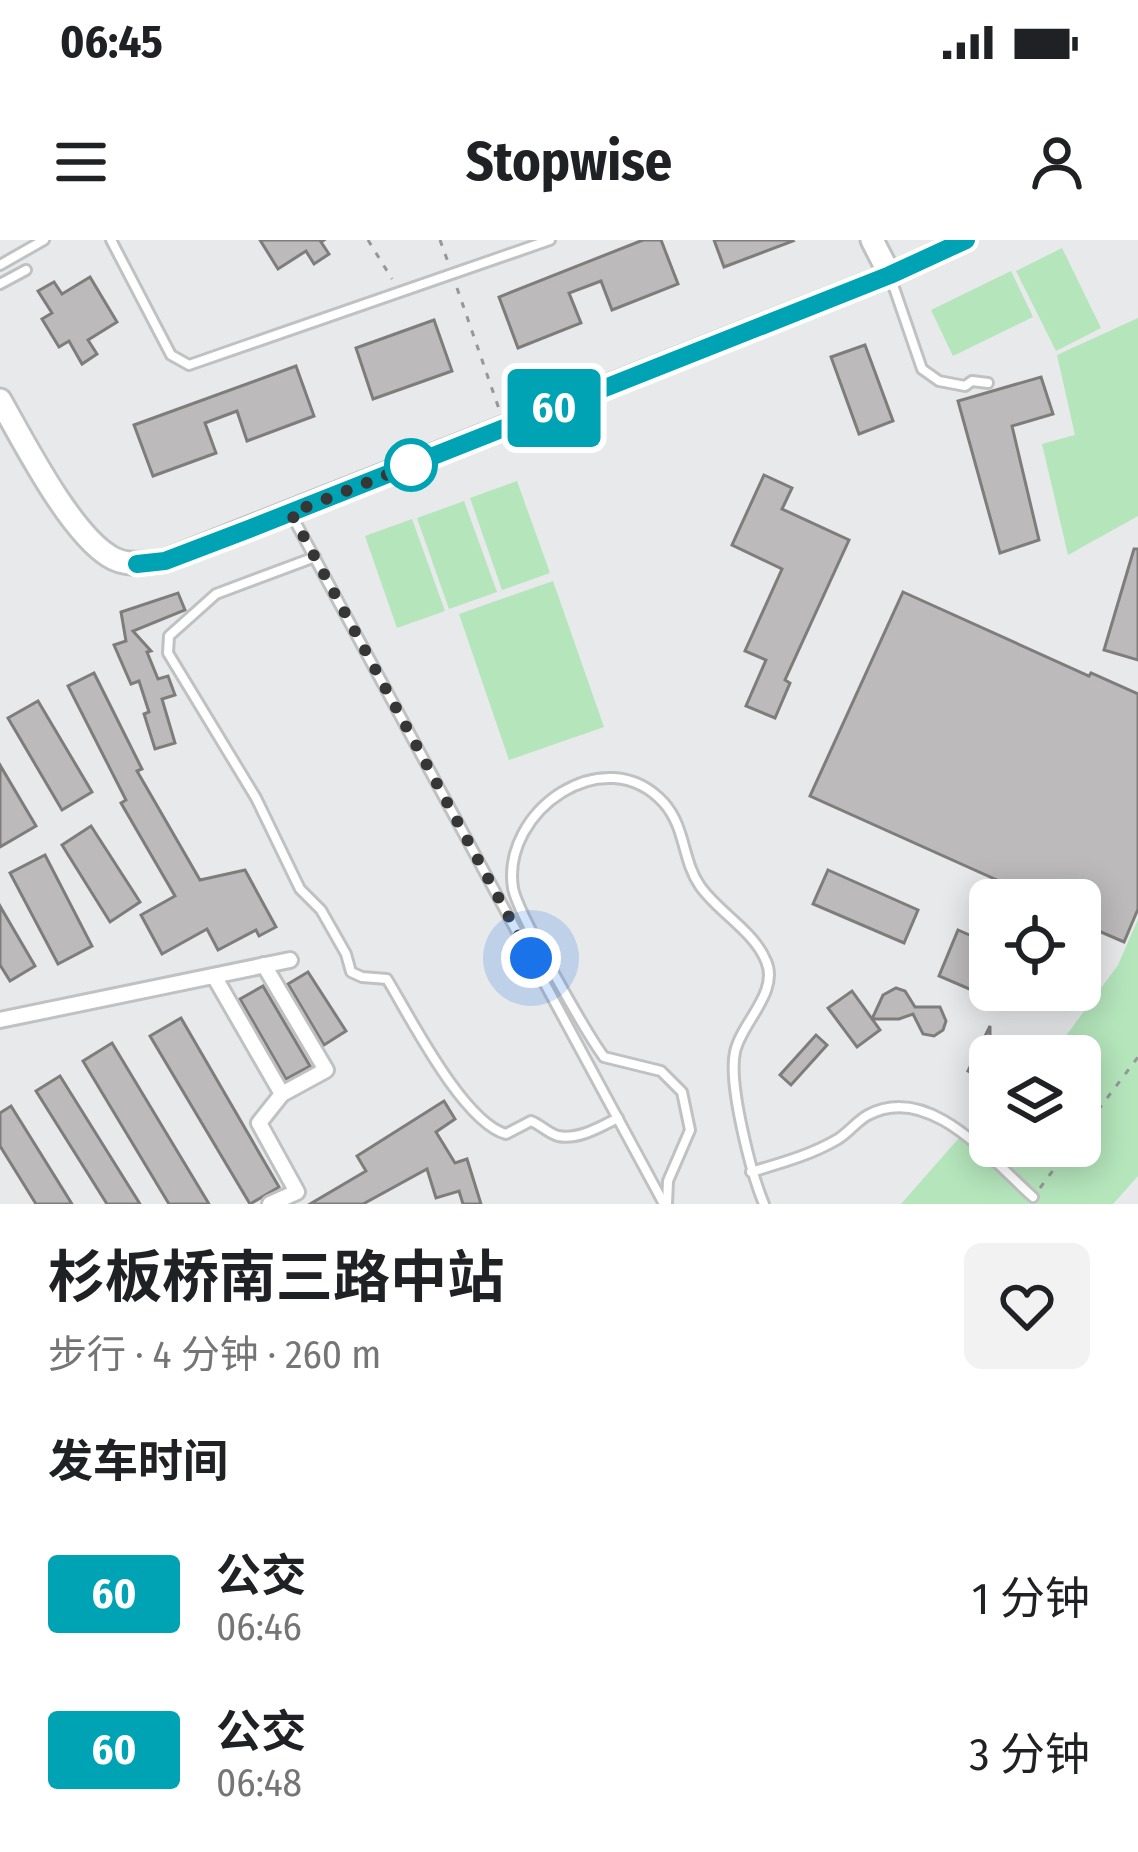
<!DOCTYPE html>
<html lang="zh">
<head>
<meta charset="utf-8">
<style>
	:root { --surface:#fff; --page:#f2f2f2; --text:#202124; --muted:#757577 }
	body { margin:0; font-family:"Fira Sans Condensed","Noto Sans SC",sans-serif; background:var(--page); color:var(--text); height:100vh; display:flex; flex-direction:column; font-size:45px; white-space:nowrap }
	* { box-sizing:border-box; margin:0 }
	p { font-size:39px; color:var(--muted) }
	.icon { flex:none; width:66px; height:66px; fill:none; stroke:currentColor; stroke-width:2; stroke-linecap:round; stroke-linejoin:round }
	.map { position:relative; height:964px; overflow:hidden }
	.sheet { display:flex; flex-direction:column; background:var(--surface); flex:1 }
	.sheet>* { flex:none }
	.badge { padding:0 24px; border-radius:9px; font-size:42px; line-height:78px }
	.buttons { position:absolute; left:969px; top:639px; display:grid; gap:24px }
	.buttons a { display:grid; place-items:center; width:132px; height:132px; border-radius:18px; background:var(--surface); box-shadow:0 6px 30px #0003; font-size:60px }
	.you { position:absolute; width:60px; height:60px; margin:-30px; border:9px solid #fff; border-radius:50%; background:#1a73e8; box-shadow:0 0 0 18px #1a73e833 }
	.map>.badge { position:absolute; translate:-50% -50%; box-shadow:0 0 0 6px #fff }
	h2 { padding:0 48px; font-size:45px; line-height:108px }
	.round { display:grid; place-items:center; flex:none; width:126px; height:126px; border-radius:18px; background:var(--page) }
	.overview { display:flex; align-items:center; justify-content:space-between; height:204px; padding:0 48px }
	h1 { font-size:57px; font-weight:700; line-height:90px }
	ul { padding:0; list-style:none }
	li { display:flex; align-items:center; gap:36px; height:156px; padding:0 48px }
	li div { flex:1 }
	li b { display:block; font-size:45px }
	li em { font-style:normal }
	li .badge { min-width:132px; font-weight:700; text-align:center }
	.status { display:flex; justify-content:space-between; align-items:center; height:84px; padding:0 60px; background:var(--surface); direction:ltr }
	.status svg { height:33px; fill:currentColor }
	header { display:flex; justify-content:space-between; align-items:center; height:156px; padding:0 48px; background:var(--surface); font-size:54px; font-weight:700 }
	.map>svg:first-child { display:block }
</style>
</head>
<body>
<div class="status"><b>06:45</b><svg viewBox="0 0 49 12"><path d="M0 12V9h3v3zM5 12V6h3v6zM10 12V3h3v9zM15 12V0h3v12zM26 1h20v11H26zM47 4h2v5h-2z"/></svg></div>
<header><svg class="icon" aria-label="menu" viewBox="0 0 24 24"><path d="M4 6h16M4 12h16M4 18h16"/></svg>Stopwise<svg class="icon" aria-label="person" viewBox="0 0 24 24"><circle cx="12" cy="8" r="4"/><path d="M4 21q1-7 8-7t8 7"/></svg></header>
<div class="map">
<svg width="1138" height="964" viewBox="0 0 1138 964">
	<rect width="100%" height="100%" fill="#e8e9ea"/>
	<g fill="#b4e5bb">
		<path d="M1062 8 1101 88 1056 111 1016 31Z"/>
		<path d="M1011 31 1033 77 953 116 931 70Z"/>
		<path d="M1138 78V276L1068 315 1042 204 1075 195 1057 115Z"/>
		<path d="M517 241 550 333 502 350 470 258Z"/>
		<path d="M464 261 497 352 449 369 417 278Z"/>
		<path d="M412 279 445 371 397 388 365 296Z"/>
		<path d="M553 341 604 487 509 520 459 374Z"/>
		<path d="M1138 679V936L1113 964H901L959 898 990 887V906H1080V816H1051L1118 725Z"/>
	</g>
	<g fill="#bcbaba" stroke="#7e7d7c" stroke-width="3">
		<path d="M260 0H324L321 2 329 14 314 24 306 11 278 29Z"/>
		<path d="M643 0H661L678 44 612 70 601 41 569 53 581 83 518 108 499 57Z"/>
		<path d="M714 0H792L793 1 724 27Z"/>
		<path d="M90 37 117 82 88 100 97 114 82 124 69 101 59 107 42 79 52 73 38 51 54 42 62 54Z"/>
		<path d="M434 80 452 131 373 159 356 108Z"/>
		<path d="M865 105 893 181 859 194 831 117Z"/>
		<path d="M296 126 314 176 247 201 237 171 205 183 216 213 153 236 134 185Z"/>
		<path d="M1041 137 1053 174 1012 186 1039 300 1000 313 958 161Z"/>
		<path d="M764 235 792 248 782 269 849 300 785 440 790 443 775 478 746 466 766 420 745 411 782 329 732 305Z"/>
		<path d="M1134 309H1138V420L1104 410Z"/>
		<path d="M903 352 1089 436 1091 433 1138 454V669L1124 702 1080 683V660H1029L997 646 999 641 810 556Z"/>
		<path d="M178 353 185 370 133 391 151 411 147 412 158 439 168 436 175 455 162 459 175 503 155 509 144 474 149 472 139 441 131 444 114 405 126 401 121 372Z"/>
		<path d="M94 433 142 529 137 531 200 640 245 630 276 687 259 696 256 690 218 710 207 689 162 714 141 675 175 656 121 563 126 560 68 446Z"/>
		<path d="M38 461 92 552 62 570 8 478Z"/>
		<path d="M0 525 36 586 0 607Z"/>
		<path d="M91 586 140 662 110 682 62 605Z"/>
		<path d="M45 615 92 706 58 724 10 633Z"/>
		<path d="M828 630 918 670 904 703 813 664Z"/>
		<path d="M0 666 35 726 10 741 0 725Z"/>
		<path d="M958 690 990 704V750H1024L1016 769 939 736Z"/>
		<path d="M308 732 346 791 324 805 288 744Z"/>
		<path d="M263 746 310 826 286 839 240 759Z"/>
		<path d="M896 748 905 751 915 767H940L946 781 943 790 934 796 923 794 913 774 899 779H872L883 755Z"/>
		<path d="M852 751 880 790 857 807 828 768Z"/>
		<path d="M181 778 279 947 250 964 150 796Z"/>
		<path d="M990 786V797L1029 816H990V841L968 831Z"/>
		<path d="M816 795 827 805 791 845 780 835Z"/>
		<path d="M112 803 209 964H169L83 821Z"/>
		<path d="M60 836 140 964H107L36 851Z"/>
		<path d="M444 861 455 879 436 892 455 923 467 919 481 964H463L459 951 436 958 427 929 363 964H310L366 931 357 916Z"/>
		<path d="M11 866 72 964H36L0 906V873Z"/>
	</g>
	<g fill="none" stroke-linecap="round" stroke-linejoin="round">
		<defs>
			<g id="lane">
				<path d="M111 0 171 115 189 125 550 0"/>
				<path d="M0 25 44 0"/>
				<path d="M890 36 922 129 939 141 965 146 972 141 988 143"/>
				<path d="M0 44 26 30"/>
				<path d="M291 274 664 964"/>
				<path d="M315 317 216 354 169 396 168 413 256 558 300 649 321 670 346 714 351 732 362 737 387 739C410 777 463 882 506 894L531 881C541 885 548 893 558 896 579 900 600 887 618 878"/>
				<path d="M751 932C781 923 811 915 838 899 849 892 857 881 868 875 930 842 991 920 1033 957"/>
				<path d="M667 964 668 941 690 890 682 852 661 831 604 817C587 794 517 672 513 648 501 571 605 498 664 563 686 588 682 620 700 646 718 672 754 691 766 721 780 752 741 783 735 812 728 844 751 933 764 964"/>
			</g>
			<g id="street">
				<path d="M214 736 282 854 326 830 264 725"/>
				<path d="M0 780 290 720"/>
				<path d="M270 964 297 952 259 883 282 854"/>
			</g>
			<g id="secondary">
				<path d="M872 0 890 35"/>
				<path d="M0 160C24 202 69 291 109 316 125 327 147 323 165 321L890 35 966 0"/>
			</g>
		</defs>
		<use href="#lane" stroke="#c0c1c2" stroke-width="14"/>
		<use href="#street" stroke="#c0c1c2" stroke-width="20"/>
		<use href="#secondary" stroke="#c0c1c2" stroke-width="27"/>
		<g stroke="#969798" stroke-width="3" stroke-dasharray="6 9" stroke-linecap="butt">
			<path d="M368 0 392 39"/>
			<path d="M440 0 448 22"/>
			<path d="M457 48 499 169"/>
			<path d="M1080 894 1138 817"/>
			<path d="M1040 948 1071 906"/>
		</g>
		<use href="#lane" stroke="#fff" stroke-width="8"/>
		<use href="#street" stroke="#fff" stroke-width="14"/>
		<use href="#secondary" stroke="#fff" stroke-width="21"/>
	</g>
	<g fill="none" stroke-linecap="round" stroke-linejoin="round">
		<defs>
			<path id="line" d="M137 324 165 321 249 289 890 35 966 0"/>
		</defs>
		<use href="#line" stroke="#fff" stroke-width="27"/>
		<use href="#line" stroke="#00a3b4" stroke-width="18"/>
		<path stroke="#363637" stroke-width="12" stroke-dasharray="0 21.6" d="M411 225 419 222 291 273 531 718"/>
	</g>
	<circle fill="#fff" stroke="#00a3b4" stroke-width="6" cx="411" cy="225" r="24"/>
</svg>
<div class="buttons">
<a><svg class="icon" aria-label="locate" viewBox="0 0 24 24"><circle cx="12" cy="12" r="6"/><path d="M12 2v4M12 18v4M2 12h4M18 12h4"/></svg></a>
<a><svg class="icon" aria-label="layers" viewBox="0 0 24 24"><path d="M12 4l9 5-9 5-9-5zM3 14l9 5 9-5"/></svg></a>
</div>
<div class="you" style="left:531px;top:718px"></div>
<b class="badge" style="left:554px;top:168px;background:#00a3b4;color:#fff">60</b>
</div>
<section class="sheet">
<div class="overview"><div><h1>杉板桥南三路中站</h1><p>步行 · 4 分钟 · 260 m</p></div><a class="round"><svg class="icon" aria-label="heart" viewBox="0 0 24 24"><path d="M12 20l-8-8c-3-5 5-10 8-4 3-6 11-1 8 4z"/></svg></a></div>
<h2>发车时间</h2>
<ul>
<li><span class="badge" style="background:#00a3b4;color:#fff">60</span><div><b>公交</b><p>06:46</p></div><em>1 分钟</em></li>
<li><span class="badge" style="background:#00a3b4;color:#fff">60</span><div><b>公交</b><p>06:48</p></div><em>3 分钟</em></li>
</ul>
</section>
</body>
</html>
